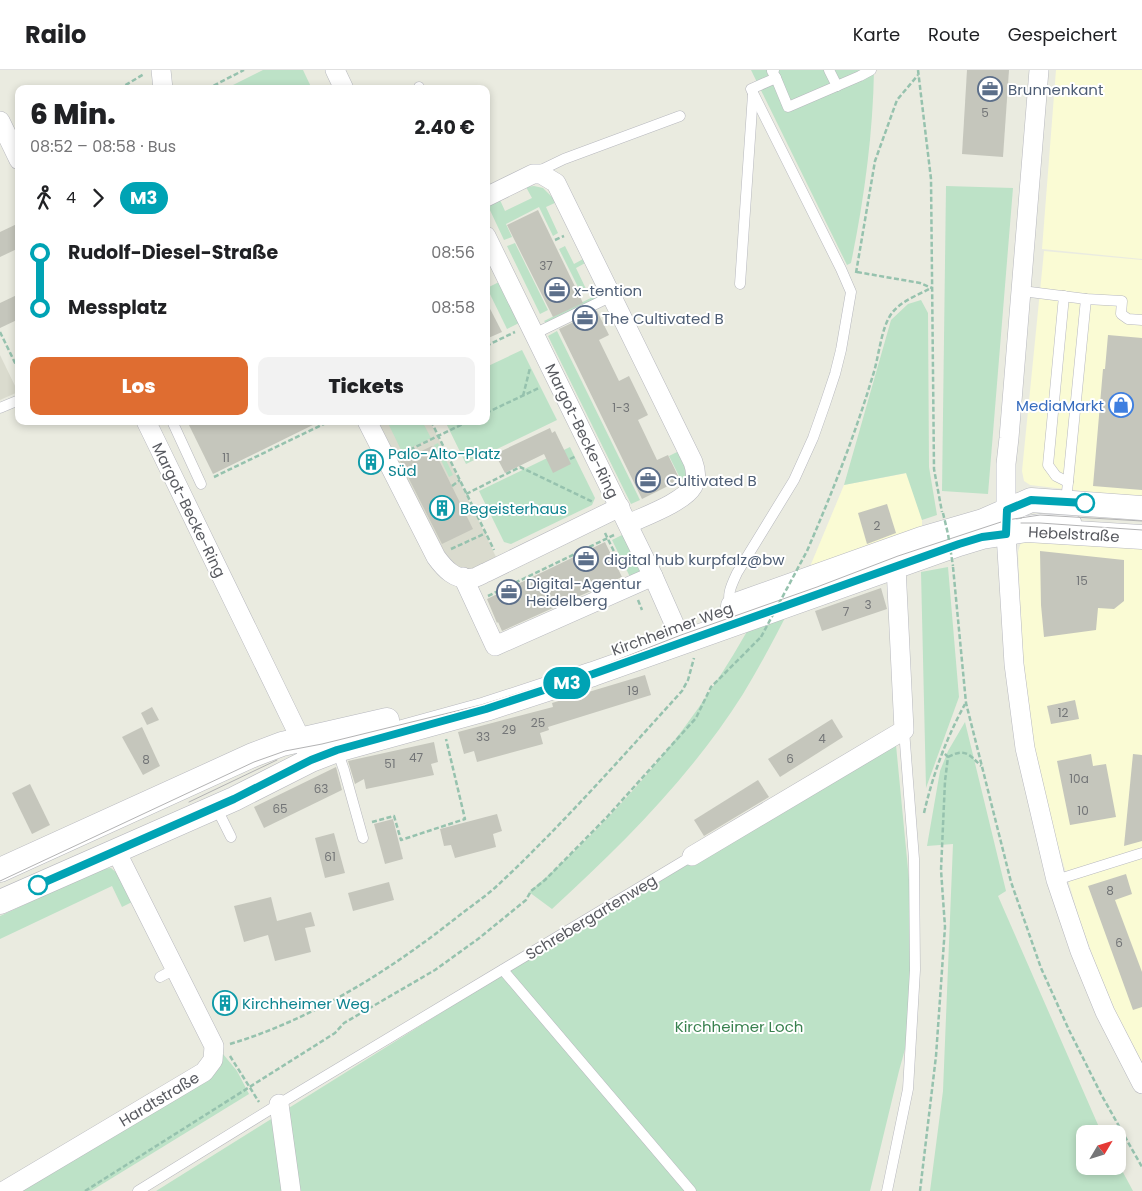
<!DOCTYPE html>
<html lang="de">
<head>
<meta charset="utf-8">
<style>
	:root { --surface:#fff; --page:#f2f2f2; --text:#202124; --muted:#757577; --line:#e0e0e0; --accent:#df6d31 }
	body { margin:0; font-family:Poppins,sans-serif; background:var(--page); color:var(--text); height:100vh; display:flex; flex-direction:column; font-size:19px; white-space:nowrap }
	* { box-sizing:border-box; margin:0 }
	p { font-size:16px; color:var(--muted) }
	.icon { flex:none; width:28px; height:28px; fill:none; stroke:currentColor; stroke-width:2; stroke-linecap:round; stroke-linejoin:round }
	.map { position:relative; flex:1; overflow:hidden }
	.sheet { position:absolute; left:15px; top:15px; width:475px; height:340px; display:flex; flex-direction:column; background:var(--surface); border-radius:10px; box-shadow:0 2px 8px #0003 }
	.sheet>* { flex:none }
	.badge { padding:0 10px; border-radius:16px; font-size:18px; line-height:32px }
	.needle { width:32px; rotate:52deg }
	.buttons { position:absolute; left:1076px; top:1055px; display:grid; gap:10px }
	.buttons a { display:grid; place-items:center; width:50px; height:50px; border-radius:10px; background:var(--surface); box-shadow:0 2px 8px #0003; font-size:25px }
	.map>.badge { position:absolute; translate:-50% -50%; box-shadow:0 0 0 2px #fff }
	.legs { display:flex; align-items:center; gap:8px; height:55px; padding:0 15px; font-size:16px }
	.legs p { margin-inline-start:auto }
	.summary { display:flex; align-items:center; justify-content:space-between; height:85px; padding:0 15px }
	h1 { font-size:28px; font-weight:800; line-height:38px }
	.button { display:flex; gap:10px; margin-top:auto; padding:10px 15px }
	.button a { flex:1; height:58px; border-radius:10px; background:var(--accent); color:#fff; font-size:20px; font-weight:800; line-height:58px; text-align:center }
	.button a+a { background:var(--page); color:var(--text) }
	ul { padding:0 15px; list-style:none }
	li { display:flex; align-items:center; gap:18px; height:55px; font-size:19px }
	li i { display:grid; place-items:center; width:8px; height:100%; margin:0 6px; background:currentColor }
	li i::after { content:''; width:12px; height:12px; margin:-6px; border:4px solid; border-radius:50%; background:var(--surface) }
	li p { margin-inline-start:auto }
	li:first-child i { background:linear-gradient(#0000 50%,currentColor 0) }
	li:last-child i { background:linear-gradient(currentColor 50%,#0000 0) }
	header { display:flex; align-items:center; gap:30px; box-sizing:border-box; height:70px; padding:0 25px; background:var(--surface); border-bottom:1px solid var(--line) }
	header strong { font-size:24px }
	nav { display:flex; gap:28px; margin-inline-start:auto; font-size:18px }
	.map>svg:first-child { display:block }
</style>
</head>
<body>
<header>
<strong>Railo</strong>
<nav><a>Karte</a><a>Route</a><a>Gespeichert</a></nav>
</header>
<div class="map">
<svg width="1142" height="1121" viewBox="0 0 1142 1121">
	<rect width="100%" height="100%" fill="#eaebe0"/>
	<g fill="#fafbd4">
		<path d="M1056 0H1142V189L1042 179Z"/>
		<path d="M1044 181 1142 190V428L1030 415 1024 411 1022 401Z"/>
		<path d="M907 403 922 450V459L809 499 844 415Z"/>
		<path d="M1043 468 1142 476V993L1119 949 1099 903 1079 848 1052 755 1033 674 1022 576 1018 482 1021 472Z"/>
	</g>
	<g fill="#dadbce">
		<path d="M0 285 18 322 0 330Z"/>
		<path d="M375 351H430L497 489 473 501H452Z"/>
	</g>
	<g fill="#bde2c7">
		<path d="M263 0H303L312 19H225Z"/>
		<path d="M751 0H874C873 64 864 130 851 193L847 195Z"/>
		<path d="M534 116 543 118 557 132 546 137 558 163 553 166 539 137 506 154 512 167 504 170 488 136 500 130 505 141 532 128 526 117Z"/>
		<path d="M946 116 1013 118 988 424 942 421Z"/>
		<path d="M515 173 548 240 540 244 507 176Z"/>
		<path d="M565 176 574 194 585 188 587 192 576 198 587 221 581 223 559 179Z"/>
		<path d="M499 212 519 253 507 259 487 218Z"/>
		<path d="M601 223 603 226 546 253 544 251Z"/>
		<path d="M921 230 928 243 929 397 937 445 922 450 906 403 844 415 891 250 908 234Z"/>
		<path d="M557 261 640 430 631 434 548 266Z"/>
		<path d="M522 280 557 350 466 394 445 351H486V297Z"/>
		<path d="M387 351H422L431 368 402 382Z"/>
		<path d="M438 373 453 405 449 407 434 375Z"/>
		<path d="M570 377 595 428 592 435 511 474 504 472 479 421Z"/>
		<path d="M679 381 687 398V407L681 410 669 386Z"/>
		<path d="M624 464 644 505 632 511 612 470Z"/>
		<path d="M948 497 959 627 926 718 921 502Z"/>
		<path d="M787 544C773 571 759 598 743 624 692 705 622 775 552 839L529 822C621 744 699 651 756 545Z"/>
		<path d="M965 652 1006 821 998 826 1102 1064H1085V1096H1118V1093L1133 1121H930L943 1021 953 774 927 776 940 701 948 681Z"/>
		<path d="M896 675 910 820 911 957 899 1001 870 1121H156L567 864Z"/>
		<path d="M111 798 119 805 132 832 122 837 112 816 0 869V846L102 799Z"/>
		<path d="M223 984 237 1001 249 1024 91 1121H20Z"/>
	</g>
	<g fill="#c5c6bc">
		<path d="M967 0H1009L1003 87 962 84Z"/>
		<path d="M538 140 583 233 553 247 507 155Z"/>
		<path d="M19 153V178L0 187V162Z"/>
		<path d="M19 224V249L0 258V233Z"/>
		<path d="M486 231 502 262 486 269Z"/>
		<path d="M597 241 609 265 599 270 619 311 629 306 648 345 638 350 657 390 668 385 680 410 642 429 559 259Z"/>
		<path d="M1108 265 1142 268V420L1093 416 1103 299H1105Z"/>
		<path d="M187 351H321L213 404Z"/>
		<path d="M550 358 552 363 555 361 571 394 553 403 544 384 505 403 495 384Z"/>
		<path d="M432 376 473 459 442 474 400 391Z"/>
		<path d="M887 434 896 463 867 474 858 443Z"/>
		<path d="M605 472 622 507 502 561 498 552 497 553 487 529Z"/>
		<path d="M1040 481 1124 490V531L1114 539 1098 538 1096 560 1044 567 1041 535Z"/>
		<path d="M881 518 887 539 822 561 815 541Z"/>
		<path d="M645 605 651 625 548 657 549 660 540 663 543 674 477 692 474 681 464 684 458 662 553 637 552 633Z"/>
		<path d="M1075 630 1079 649 1051 654 1047 636Z"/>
		<path d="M152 637 159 650 147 655 141 643Z"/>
		<path d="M832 649 843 667 780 707 768 689Z"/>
		<path d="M142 657 160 696 143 705 122 667Z"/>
		<path d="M434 672 438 692 431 694 434 705 366 719 364 709 355 714 348 691Z"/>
		<path d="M1091 684 1093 696 1106 694 1116 747 1070 755 1057 691Z"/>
		<path d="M1133 684 1142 685V771L1124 776Z"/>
		<path d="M336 697 342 720 264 758 254 737Z"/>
		<path d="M758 710 769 727 704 766 694 750Z"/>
		<path d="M30 714 50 755 32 764 12 723Z"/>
		<path d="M497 744 502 761 493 764 496 777 455 788 451 775 444 776 440 759Z"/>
		<path d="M393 749 403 789 385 794 374 754Z"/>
		<path d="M334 763 345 803 325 808 315 768Z"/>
		<path d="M1126 804 1132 824 1115 830 1142 902V937L1133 940 1088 816Z"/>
		<path d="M389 812 394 830 353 841 348 823Z"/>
		<path d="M271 827 277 851 311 842 315 856 305 858 311 882 275 891 268 865 244 872 234 836Z"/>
	</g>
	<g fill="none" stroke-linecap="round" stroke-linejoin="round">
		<defs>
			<g id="service">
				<path d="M774 0 772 1 776 8"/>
				<path d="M829 0 837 16"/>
				<path d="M419 17 420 19"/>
				<path d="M537 102 564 89 680 46"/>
				<path d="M740 214 753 24"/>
				<path d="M1022 221 1086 229 1122 231 1121 244 1128 249 1142 250"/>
				<path d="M1064 226 1048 395 1056 406 1068 412"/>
				<path d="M534 264 612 226"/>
				<path d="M0 338 19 330"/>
				<path d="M172 351 201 414"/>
				<path d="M1066 432 1086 229"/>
				<path d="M1026 451 1040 449 1076 451"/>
				<path d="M731 536C726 525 732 514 737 503L794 410 813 368 825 334 835 304 841 280 851 222 841 199 751 19 776 8 788 37 860 6 871 0"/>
				<path d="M337 680 344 700 363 768"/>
				<path d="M216 737 231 767"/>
				<path d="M1056 810 1142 783"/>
				<path d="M503 900 691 1121"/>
				<path d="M160 907 175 899"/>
				<path d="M138 1121 279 1034 692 786"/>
				<path d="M887 1121 908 1019 915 900 914 789 904 660"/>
			</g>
			<g id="minor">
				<path d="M161 0 163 19"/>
				<path d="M335 0 344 19"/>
				<path d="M1039 0 1009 368 1006 394V464L1014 594 1025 678 1056 810 1080 881 1105 942 1142 1014"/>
				<path d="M0 51 19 90"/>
				<path d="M486 127 533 104H541L556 113 693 392C696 400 697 408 693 416 684 432 645 446 628 454"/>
				<path d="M486 166 653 506 676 558"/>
				<path d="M146 351 306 680"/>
				<path d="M367 351 436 487C444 498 455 511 472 508 476 508 482 504 487 502L620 437"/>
				<path d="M463 507 495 576 653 506"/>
				<path d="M692 786 904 660 896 497"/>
				<path d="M279 1034 291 1121"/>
				<path d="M4 1121 204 1002 213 990 214 976 116 781"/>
			</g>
			<g id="tertiary">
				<path d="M733 536 921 469 983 451 1031 430 1142 438"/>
				<path d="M0 800 253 685 282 674 387 650"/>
				<path d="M0 832 234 729 311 690 337 680 486 639 593 604 959 474 982 467 1027 460 1142 467"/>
			</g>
		</defs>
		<use href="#service" stroke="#b7b8be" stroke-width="11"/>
		<use href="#minor" stroke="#b7b8be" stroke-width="20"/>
		<use href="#tertiary" stroke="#b7b8be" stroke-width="25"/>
		<g stroke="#96c2ae" stroke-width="2.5" stroke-dasharray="5 2.5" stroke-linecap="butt">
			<path d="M918 0 931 109 934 399 942 442"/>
			<path d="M119 19 144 4"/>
			<path d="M207 19 244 0"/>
			<path d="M555 170 564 166"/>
			<path d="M857 202 920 213 932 218"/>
			<path d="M856 203 875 91 897 30 918 5"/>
			<path d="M0 262 19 301"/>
			<path d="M486 276 515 262"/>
			<path d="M523 326 530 298"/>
			<path d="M486 343 539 318"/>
			<path d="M431 351 494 480"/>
			<path d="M403 383 469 351"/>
			<path d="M570 389 576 386"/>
			<path d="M214 407 330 351"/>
			<path d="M452 416 460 410"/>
			<path d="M466 424 520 397 593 432"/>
			<path d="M605 463 623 500"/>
			<path d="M451 479 486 463"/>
			<path d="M807 481C832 423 855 365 873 305 879 287 881 257 892 243 901 231 918 225 931 218"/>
			<path d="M953 497 966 633 1011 812 1041 898 1069 960 1102 1026 1142 1097"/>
			<path d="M488 526 614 465"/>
			<path d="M638 530 642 540"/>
			<path d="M948 687C965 678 969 684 981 696"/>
			<path d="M924 743C933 704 946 669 965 634"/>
			<path d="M372 752 394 746 401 770 465 749 446 669"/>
			<path d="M230 974C313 949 389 901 456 848 470 837 485 827 498 815 563 754 622 687 682 621L688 610 694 588"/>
			<path d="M230 986 259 1032"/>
			<path d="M85 1121 335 963 344 953 435 900 478 869 526 830 531 821 545 810 607 747 696 648 711 617 761 567"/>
			<path d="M920 1121 936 986 945 857 941 800 945 711 948 687 942 681"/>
		</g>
		<use href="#service" stroke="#fff" stroke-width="10"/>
		<use href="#minor" stroke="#fff" stroke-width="19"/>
		<use href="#tertiary" stroke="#fff" stroke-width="24"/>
		<g stroke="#b3b3b4" stroke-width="1">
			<path d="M1021 453H1040L1142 460"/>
			<path d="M189 732 277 690"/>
			<path d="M0 811 254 692 285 681 322 674 481 635 589 601 681 565 817 517 898 486 1007 450 1040 445 1142 451"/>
		</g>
		<g stroke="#96c2ae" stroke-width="2.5" stroke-dasharray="5 2.5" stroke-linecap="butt">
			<path d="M943 443 948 464 953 496"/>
			<path d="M761 567 807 481"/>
		</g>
	</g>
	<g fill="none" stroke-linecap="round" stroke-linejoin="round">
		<defs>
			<path id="line-1" d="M38 815 234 729 311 690 337 680 486 639 593 604 959 474 982 467 1006 464 1007 440 1031 430 1085 433"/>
		</defs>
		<use href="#line-1" stroke="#fff" stroke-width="11"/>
		<use href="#line-1" stroke="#00a3b4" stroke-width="8"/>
	</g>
	<defs>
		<symbol id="office-ring" viewBox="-11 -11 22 22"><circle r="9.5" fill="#fff" stroke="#5c6f8a" stroke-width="1.5"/><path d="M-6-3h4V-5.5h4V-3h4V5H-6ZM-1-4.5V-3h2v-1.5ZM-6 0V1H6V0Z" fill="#5c6f8a"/></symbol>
		<symbol id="shop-ring" viewBox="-11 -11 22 22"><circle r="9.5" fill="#fff" stroke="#3f7fe0" stroke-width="1.5"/><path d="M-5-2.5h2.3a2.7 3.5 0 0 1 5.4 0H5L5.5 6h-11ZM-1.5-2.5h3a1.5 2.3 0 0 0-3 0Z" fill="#3f7fe0"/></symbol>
		<symbol id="building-ring" viewBox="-11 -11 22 22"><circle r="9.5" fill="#fff" stroke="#0f9aa8" stroke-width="1.5"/><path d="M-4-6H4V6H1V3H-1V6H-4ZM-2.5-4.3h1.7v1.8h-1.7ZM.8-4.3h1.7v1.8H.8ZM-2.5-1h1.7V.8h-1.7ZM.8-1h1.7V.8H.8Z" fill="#0f9aa8"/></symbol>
	</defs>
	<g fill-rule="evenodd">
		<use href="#office-ring" x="976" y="5" width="28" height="28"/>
		<use href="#office-ring" x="543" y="206" width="28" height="28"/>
		<use href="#office-ring" x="571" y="234" width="28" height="28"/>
		<use href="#shop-ring" x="1107" y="321" width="28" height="28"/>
		<use href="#building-ring" x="357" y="378" width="28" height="28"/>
		<use href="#office-ring" x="634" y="396" width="28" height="28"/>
		<use href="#building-ring" x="428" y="424" width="28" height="28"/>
		<use href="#office-ring" x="572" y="475" width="28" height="28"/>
		<use href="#office-ring" x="495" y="508" width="28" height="28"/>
		<use href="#building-ring" x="211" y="919" width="28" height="28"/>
	</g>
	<g fill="#fff" stroke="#00a3b4" stroke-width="2.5">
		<circle cx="1085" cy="433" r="9"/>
		<circle cx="38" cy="815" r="9"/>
	</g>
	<g text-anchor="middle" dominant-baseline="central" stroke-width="4" stroke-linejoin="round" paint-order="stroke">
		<g font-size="12" fill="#737577">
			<text x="985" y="42">5</text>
			<text x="546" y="195">37</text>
			<text x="621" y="337">1-3</text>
			<text x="226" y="387">11</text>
			<text x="877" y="455">2</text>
			<text x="1082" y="510">15</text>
			<text x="868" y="534">3</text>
			<text x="846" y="541">7</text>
			<text x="633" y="620">19</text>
			<text x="1063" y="642">12</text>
			<text x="538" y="652">25</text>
			<text x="509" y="659">29</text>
			<text x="483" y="666">33</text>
			<text x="822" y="668">4</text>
			<text x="416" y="687">47</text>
			<text x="790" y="688">6</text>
			<text x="146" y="689">8</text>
			<text x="390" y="693">51</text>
			<text x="1079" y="708">10a</text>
			<text x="321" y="718">63</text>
			<text x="280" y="738">65</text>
			<text x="1083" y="740">10</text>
			<text x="330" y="786">61</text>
			<text x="1110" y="820">8</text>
			<text x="1119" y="872">6</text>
		</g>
		<g font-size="15" fill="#4e5e75" stroke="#fff" text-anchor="start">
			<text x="1008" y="19">Brunnenkant</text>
			<text x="574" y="220">x-tention</text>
			<text x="602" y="248">The Cultivated B</text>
			<text x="666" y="410">Cultivated B</text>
			<text x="604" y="489">digital hub kurpfalz@bw</text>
			<text x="526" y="513">Digital-Agentur<tspan x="526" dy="17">Heidelberg</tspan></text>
		</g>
		<g font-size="15" fill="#366cbe" stroke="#fff" text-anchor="end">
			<text x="1104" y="335">MediaMarkt</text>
		</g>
		<g font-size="15" fill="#585a60" stroke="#fff">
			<text transform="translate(582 361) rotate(64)">Margot-Becke-Ring</text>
			<text transform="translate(189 440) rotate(64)">Margot-Becke-Ring</text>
			<text transform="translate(1074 464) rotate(3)">Hebelstraße</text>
			<text transform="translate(672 559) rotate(-20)">Kirchheimer Weg</text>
			<text transform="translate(591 847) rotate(-31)">Schrebergartenweg</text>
			<text transform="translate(159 1029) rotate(-31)">Hardtstraße</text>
		</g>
		<g font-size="15" fill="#0d838f" stroke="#fff" text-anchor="start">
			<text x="388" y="383">Palo-Alto-Platz<tspan x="388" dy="17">Süd</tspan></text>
			<text x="460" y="438">Begeisterhaus</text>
			<text x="242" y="933">Kirchheimer Weg</text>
		</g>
		<g font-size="15" fill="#38804e" stroke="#fff">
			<text x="739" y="956">Kirchheimer Loch</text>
		</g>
	</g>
</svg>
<div class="buttons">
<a><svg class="needle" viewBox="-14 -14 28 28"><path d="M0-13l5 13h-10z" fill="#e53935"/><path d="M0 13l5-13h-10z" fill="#757577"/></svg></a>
</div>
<b class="badge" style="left:567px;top:613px;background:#00a3b4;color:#fff">M3</b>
<section class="sheet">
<div class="summary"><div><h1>6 Min.</h1><p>08:52 – 08:58 · Bus</p></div><b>2.40 €</b></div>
<div class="legs"><svg class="icon" aria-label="walk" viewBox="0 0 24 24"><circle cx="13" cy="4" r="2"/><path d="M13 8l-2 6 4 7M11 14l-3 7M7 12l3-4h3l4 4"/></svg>4<svg class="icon" aria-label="forward" viewBox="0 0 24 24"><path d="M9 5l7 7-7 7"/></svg><b class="badge" style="background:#00a3b4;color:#fff">M3</b></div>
<ul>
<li><i style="color:#00a3b4"></i><b>Rudolf-Diesel-Straße</b><p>08:56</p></li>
<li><i style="color:#00a3b4"></i><b>Messplatz</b><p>08:58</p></li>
</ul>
<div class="button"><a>Los</a><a>Tickets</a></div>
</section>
</div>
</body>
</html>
